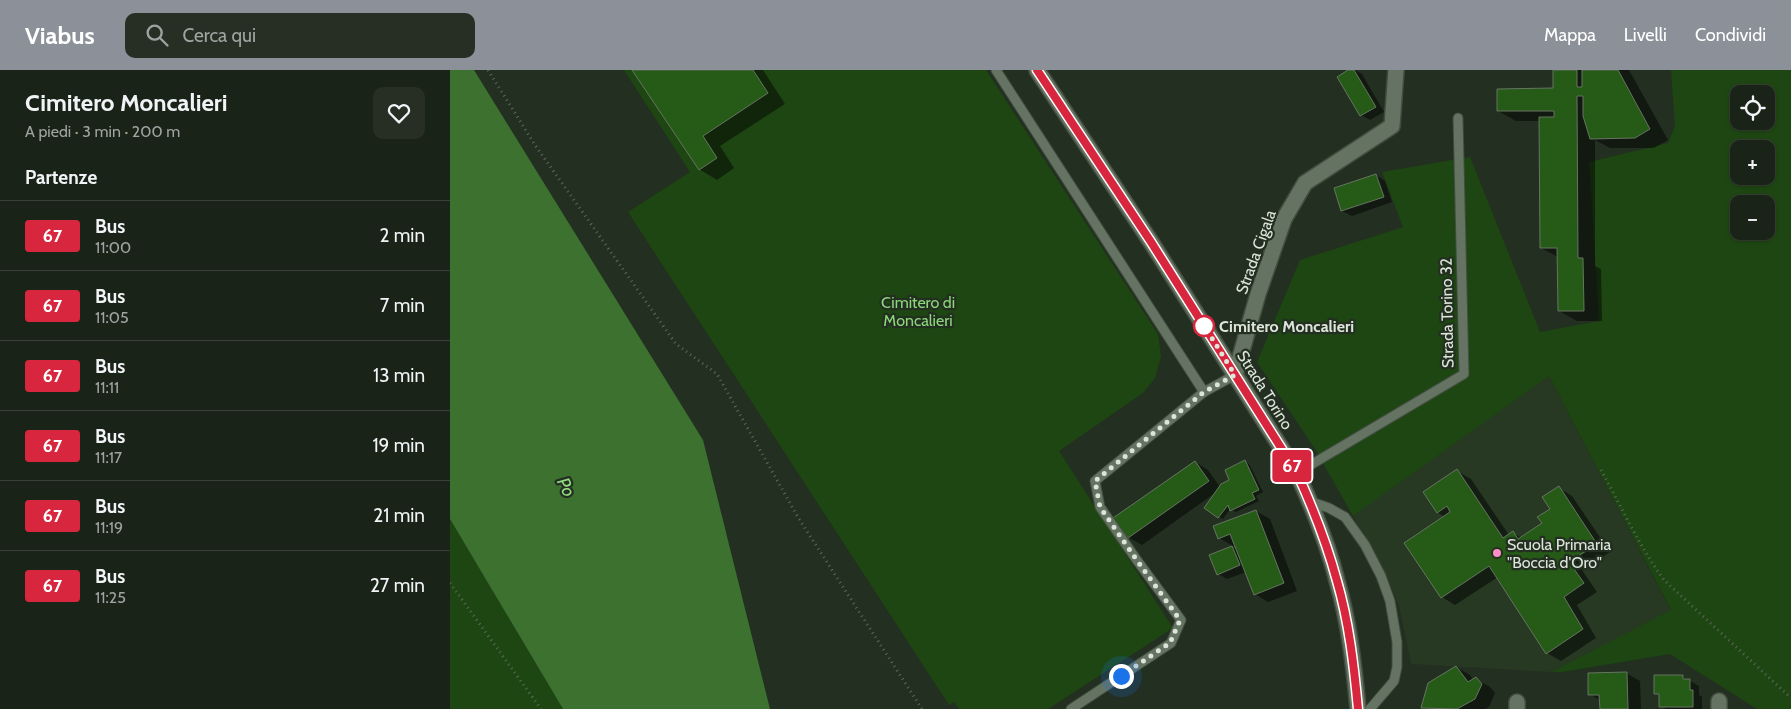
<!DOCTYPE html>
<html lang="it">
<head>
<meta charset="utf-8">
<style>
	:root { --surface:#1a2318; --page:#272f25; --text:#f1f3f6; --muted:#9fa4a2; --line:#384037; --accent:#8c9099 }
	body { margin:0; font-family:Cabin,sans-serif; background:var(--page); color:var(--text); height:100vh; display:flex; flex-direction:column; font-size:19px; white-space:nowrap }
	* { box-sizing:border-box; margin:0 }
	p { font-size:16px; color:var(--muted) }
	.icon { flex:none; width:28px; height:28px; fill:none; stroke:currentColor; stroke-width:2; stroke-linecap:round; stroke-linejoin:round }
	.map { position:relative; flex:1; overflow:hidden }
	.sheet { display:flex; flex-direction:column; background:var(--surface); width:450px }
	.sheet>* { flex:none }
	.badge { padding:0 10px; border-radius:4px; font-size:18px; line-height:32px }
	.fabs { position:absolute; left:1280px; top:15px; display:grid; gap:10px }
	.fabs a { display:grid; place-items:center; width:45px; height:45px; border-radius:10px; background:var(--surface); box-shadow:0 1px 4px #0004,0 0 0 1px var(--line); font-size:25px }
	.you { position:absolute; width:25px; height:25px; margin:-12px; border:4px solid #fff; border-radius:50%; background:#1a73e8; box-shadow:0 0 0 8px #1a73e833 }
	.map>.badge { position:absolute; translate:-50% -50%; box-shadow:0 0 0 2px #fff }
	h2 { padding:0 25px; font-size:19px; line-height:45px }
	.round { display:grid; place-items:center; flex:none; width:52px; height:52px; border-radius:10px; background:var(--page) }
	.headline { display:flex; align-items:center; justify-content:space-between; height:85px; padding:0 25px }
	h1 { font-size:24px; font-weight:700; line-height:38px }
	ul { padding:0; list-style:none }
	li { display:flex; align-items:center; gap:15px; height:70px; padding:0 25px; border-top:1px solid var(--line) }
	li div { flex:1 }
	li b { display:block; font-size:19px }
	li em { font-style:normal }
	li .badge { min-width:55px; font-weight:700; text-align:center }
	header { display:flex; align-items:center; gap:30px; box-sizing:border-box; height:70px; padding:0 25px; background:var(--accent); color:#fff }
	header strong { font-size:24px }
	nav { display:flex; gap:28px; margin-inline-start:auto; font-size:18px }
	.search { width:350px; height:45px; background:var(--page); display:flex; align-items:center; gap:12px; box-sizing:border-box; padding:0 18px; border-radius:10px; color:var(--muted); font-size:19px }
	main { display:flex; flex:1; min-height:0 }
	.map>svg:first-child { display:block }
</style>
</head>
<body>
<header>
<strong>Viabus</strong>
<div class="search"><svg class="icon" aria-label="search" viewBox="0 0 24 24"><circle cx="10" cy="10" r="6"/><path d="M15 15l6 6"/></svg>Cerca qui</div>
<nav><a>Mappa</a><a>Livelli</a><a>Condividi</a></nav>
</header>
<main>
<section class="sheet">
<div class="headline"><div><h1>Cimitero Moncalieri</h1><p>A piedi · 3 min · 200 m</p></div><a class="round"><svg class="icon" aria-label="heart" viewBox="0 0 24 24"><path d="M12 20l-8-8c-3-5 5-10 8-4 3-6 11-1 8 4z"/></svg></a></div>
<h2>Partenze</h2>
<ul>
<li><span class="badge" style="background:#d7263d;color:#fff">67</span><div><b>Bus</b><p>11:00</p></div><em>2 min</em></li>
<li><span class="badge" style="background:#d7263d;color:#fff">67</span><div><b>Bus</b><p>11:05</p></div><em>7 min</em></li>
<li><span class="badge" style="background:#d7263d;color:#fff">67</span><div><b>Bus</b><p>11:11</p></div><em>13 min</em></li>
<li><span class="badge" style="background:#d7263d;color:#fff">67</span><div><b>Bus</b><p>11:17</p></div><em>19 min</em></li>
<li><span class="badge" style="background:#d7263d;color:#fff">67</span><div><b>Bus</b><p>11:19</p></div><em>21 min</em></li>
<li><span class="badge" style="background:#d7263d;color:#fff">67</span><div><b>Bus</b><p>11:25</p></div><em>27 min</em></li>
</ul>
</section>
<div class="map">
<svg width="1341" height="639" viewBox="0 0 1341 639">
	<rect width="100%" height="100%" fill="#232f20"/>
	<path fill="#273823" d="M1099 306 1221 541 1101 602 961 594 949 535 928 490 903 446 973 392Z"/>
	<g fill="#1e4613" fill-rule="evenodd">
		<path d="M174 0H536L708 264 711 286 705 308 693 323 609 381 723 558 598 639H509L504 632 499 635 178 142 240 102Z"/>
		<path d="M1221 0H1341V639H1307L1220 584 1112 602H1101L1221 540 1099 306 903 446 865 379 807 292 850 190 953 157 932 102 1020 87 1090 262 1149 251 1139 92 1218 73 1225 56ZM1289 24H1316V51H1289ZM1289 79H1316V106H1289ZM1289 134H1316V161H1289Z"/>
		<path d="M0 449 113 639H0Z"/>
	</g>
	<path fill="#3c712f" d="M0 0H24L253 370 320 639H113L0 449Z"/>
	<g fill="#0007">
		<path d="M184 0H313L335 34 270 76 284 98 267 110 249 99Z"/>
		<path d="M900 0H905L912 4 934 42 920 50 911 45Z"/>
		<path d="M1104 0H1179L1218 70 1204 78H1160L1145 70V196L1151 199 1152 251H1127L1109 241 1108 187 1091 178 1090 51H1066L1048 41 1104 20Z"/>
		<path d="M926 105 935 111 942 132 902 146 892 141 885 119Z"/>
		<path d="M745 392 758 400 770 417 781 410 795 392 799 394 813 422 806 426 809 431 786 442 780 439 773 449 756 438 765 423 692 475 678 467Z"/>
		<path d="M1007 401 1021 409 1059 465 1063 463 1072 468 1093 454 1101 439 1109 418 1122 426 1160 482 1132 500 1147 522 1127 535 1146 568 1111 591 1097 583 1048 507 1005 535 992 527 995 447 987 442Z"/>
		<path d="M806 441 820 449 847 521 818 532 805 524 796 502 777 509 768 504 782 477 788 480 786 475 783 476 769 468Z"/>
		<path d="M1006 597 1020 605 1023 610 1026 609 1040 617 1045 623 1039 637 1035 639H976L972 637Z"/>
		<path d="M1176 603 1190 611 1191 639H1151V631L1140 624Z"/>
		<path d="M1233 607 1249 616V625L1252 627V639H1216L1210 636V626L1205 623Z"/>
	</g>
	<g fill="#265a17" stroke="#667563">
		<path d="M182 0H303L318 23 253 66 267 88 249 100Z"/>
		<path d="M898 0H904L926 37 910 46 887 7Z"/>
		<path d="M1103 0H1127V17H1132V0H1168L1200 59 1185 68 1140 69 1133 46V26H1127L1128 188H1133L1134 241H1108L1107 178H1090L1089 47H1104V41H1047V19L1103 18Z"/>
		<path d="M926 104 934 127 891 141 884 118Z"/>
		<path d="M795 390 809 420 802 423 805 429 780 441 778 435 768 448 754 438 771 414 779 410 775 400Z"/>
		<path d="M745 391 759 411 678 468 663 448Z"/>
		<path d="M1007 399 1053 468 1063 461 1068 469 1092 453 1087 447 1100 439 1092 427 1109 416 1147 474 1119 492 1134 513 1114 527 1133 559 1096 584 1039 496 991 528 954 473 1000 442 997 436 987 443 973 422Z"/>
		<path d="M806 440 834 513 804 525 780 464 768 469 763 456Z"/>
		<path d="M782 476 790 495 767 505 759 485Z"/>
		<path d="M1006 596 1018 612 1026 607 1032 614 1025 629 1007 639 971 638 978 613Z"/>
		<path d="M1177 602 1178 639H1150L1149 625H1138V603Z"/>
		<path d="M1204 605H1233V609H1240V620H1243V637H1209V624H1204Z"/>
	</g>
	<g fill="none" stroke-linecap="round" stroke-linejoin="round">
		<defs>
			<g id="lane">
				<path d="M546 0 754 322 785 305"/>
				<path d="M847 403 1014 304 1008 48"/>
				<path d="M859 431 879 438 895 447 915 475 931 506 940 531 947 572V597L944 611 920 639"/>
				<path d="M621 639 721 573 731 550 686 489 650 437 645 411 754 322"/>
			</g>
			<g id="street">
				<path d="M785 305 808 224 834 149 855 113 942 56 946 0"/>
				<path d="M1067 632V639"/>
				<path d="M1269 639V631"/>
			</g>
			<path id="secondary" d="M587 0 701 172 847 403C863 438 878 474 887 511 899 552 904 596 908 639"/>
		</defs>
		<use href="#lane" stroke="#424d40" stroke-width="11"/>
		<use href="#street" stroke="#424d40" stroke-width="18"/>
		<use href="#secondary" stroke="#424d40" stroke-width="18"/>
		<g stroke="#5e685b" stroke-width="3" stroke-dasharray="1 4" stroke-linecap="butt">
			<path d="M38 0 85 75 226 274 267 304 349 449 472 639"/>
			<path d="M1151 400C1171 436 1189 476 1214 510L1341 628"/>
			<path d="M0 513 91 639"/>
		</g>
		<use href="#lane" stroke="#657462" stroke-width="9"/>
		<use href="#street" stroke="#657462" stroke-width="15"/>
		<use href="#secondary" stroke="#657462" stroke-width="15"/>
	</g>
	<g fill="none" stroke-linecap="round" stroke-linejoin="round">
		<defs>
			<path id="line" d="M587 0 701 172 847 403C863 438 877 474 887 511 899 552 904 596 908 639"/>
		</defs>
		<use href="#line" stroke="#fff" stroke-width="11"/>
		<use href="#line" stroke="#d7263d" stroke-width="8"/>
		<path stroke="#dde5db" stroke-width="5" stroke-dasharray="0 9" d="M671 606 720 573 730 550 686 489 650 437 645 411 754 322 785 305 750 249 754 256"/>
	</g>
	<circle fill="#fff" stroke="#d7263d" stroke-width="2.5" cx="754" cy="256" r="10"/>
	<circle fill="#fb8fc5" stroke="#232f20" stroke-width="2" cx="1047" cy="483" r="5"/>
	<g text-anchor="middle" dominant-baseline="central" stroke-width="4.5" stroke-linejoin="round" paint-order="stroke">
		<g font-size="16" fill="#dde5db" stroke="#232f20">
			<text transform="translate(806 182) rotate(-70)">Strada Cigala</text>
			<text transform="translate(997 243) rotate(-91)">Strada Torino 32</text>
			<text transform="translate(815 320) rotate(58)">Strada Torino</text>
		</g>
		<g font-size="16" fill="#8dd67b" stroke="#232f20">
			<text x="468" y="232">Cimitero di<tspan x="468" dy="18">Moncalieri</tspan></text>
		</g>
		<g font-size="16" font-weight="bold" fill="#dde5db" stroke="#232f20" text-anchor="start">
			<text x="769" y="256">Cimitero Moncalieri</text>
		</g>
		<g font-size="16" fill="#dde5db" stroke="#232f20" text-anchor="start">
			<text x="1057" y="474">Scuola Primaria<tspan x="1057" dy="18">"Boccia d'Oro"</tspan></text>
		</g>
		<g font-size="18" font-style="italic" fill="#93dc81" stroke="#232f20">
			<text transform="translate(116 417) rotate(64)">Po</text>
		</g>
	</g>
</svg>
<div class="fabs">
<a><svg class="icon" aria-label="locate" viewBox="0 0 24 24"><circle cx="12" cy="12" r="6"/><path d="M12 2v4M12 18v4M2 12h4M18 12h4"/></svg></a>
<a>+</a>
<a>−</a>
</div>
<div class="you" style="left:671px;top:606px"></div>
<b class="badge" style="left:842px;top:396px;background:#d7263d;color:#fff">67</b>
</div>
</main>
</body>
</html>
